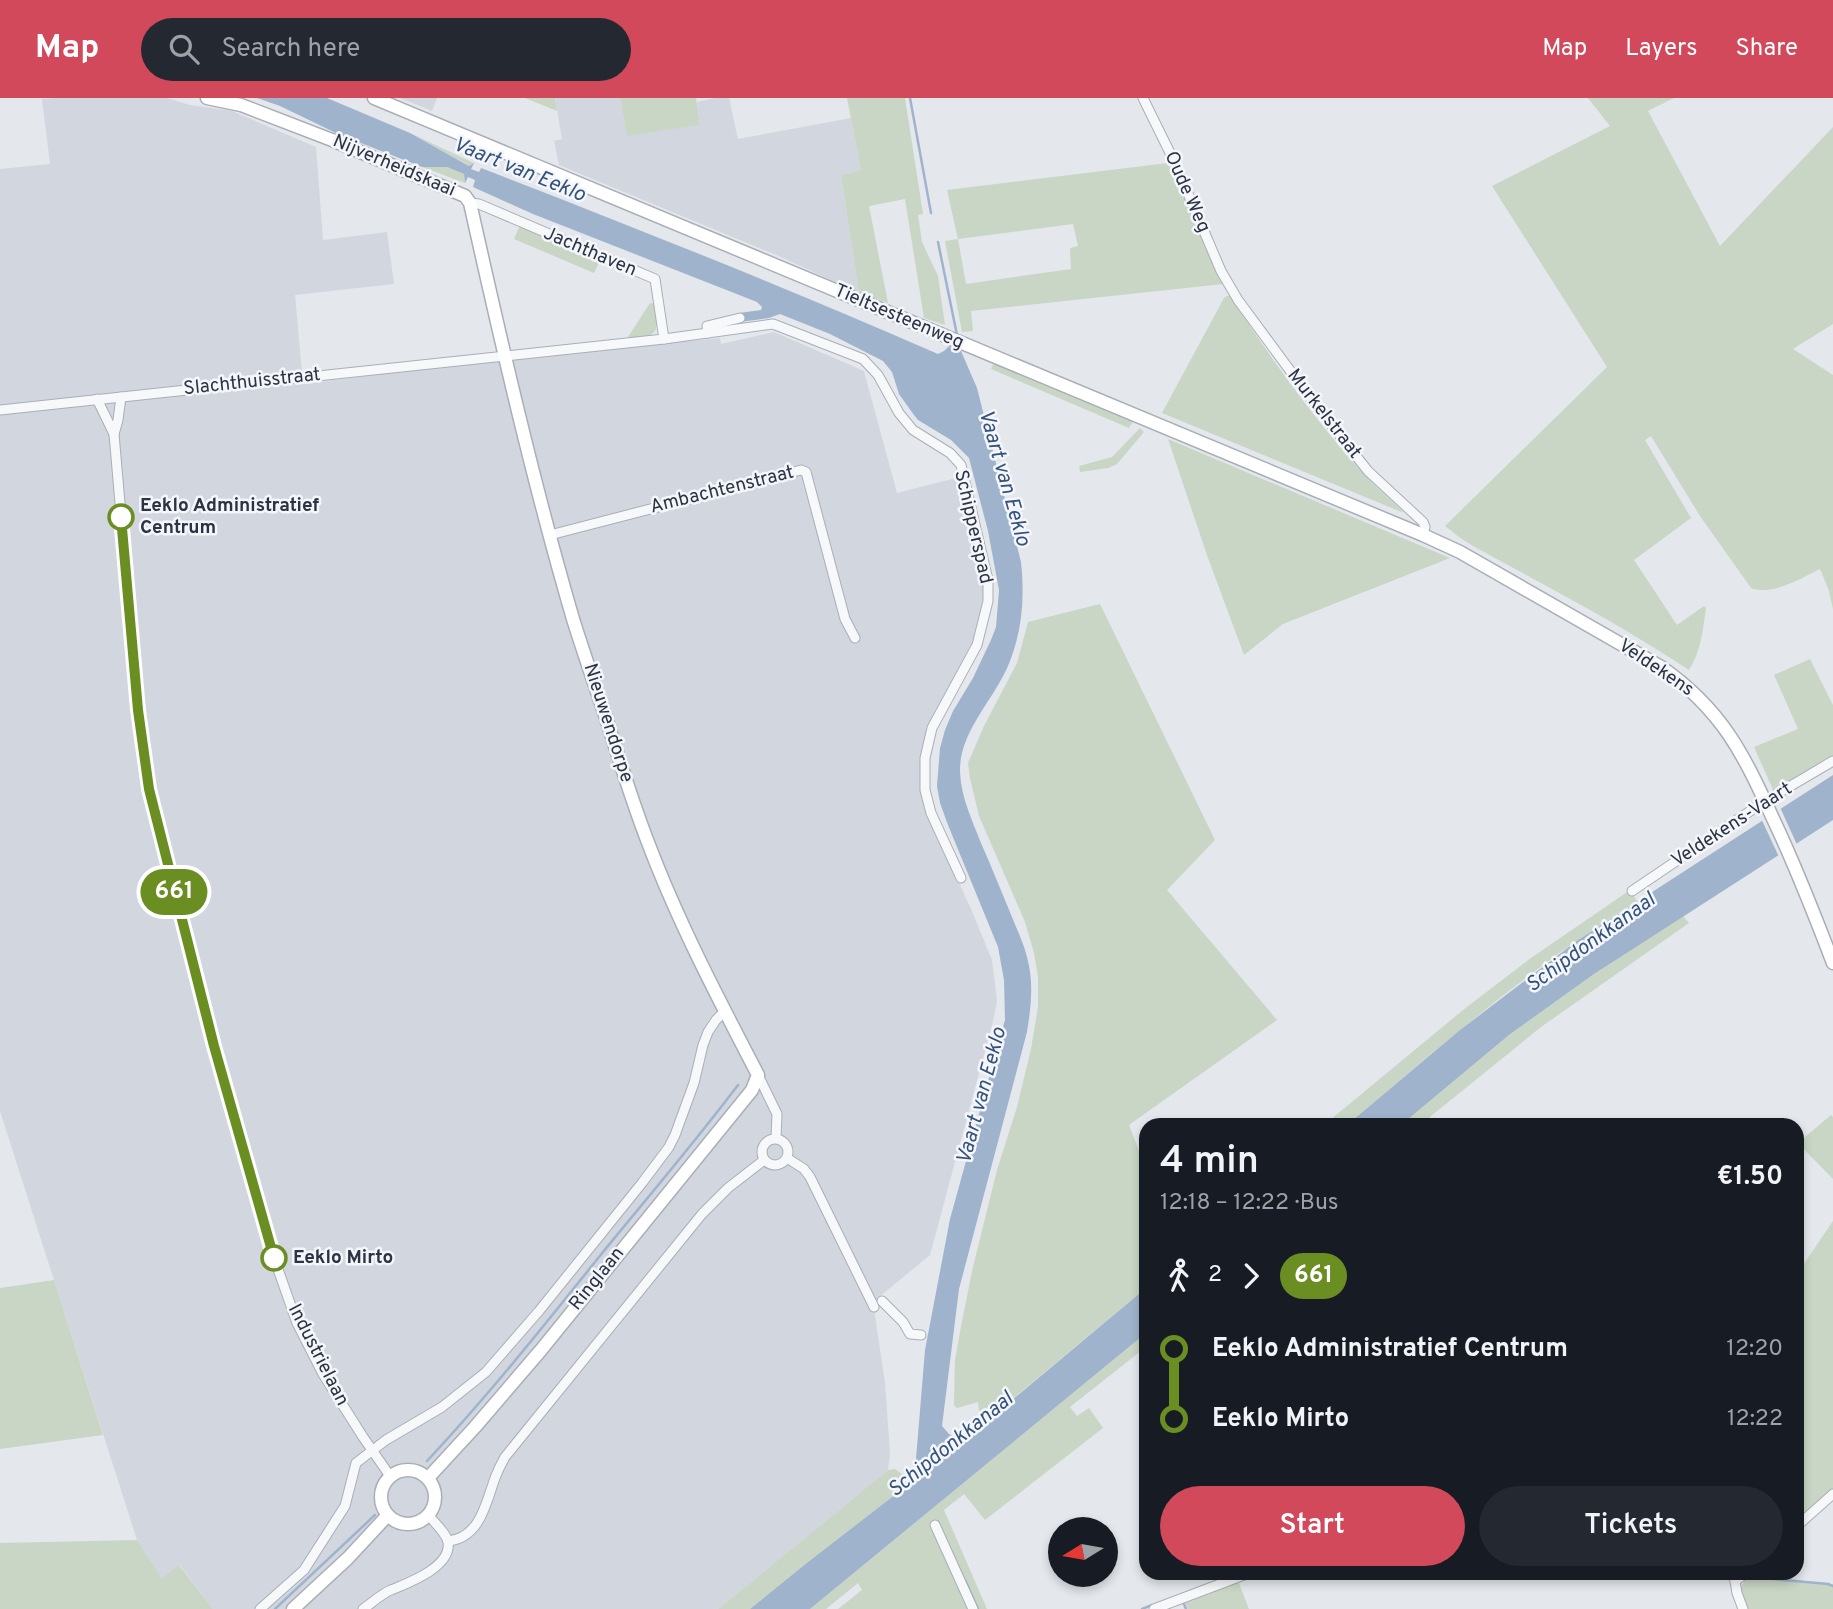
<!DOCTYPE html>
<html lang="en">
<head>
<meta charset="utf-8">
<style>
	:root { --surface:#171b24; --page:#242831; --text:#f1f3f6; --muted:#9ea1a6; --accent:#d1495b }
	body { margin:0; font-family:Overpass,sans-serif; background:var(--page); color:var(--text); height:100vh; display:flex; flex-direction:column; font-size:26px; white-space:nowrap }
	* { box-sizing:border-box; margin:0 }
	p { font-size:23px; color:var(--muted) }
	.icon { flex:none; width:38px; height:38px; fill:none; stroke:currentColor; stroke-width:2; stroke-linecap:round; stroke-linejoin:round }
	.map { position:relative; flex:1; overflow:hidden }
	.side { position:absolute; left:1139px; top:1020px; width:665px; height:462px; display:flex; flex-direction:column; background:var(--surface); border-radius:21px; box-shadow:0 4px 10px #0003 }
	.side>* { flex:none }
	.badge { padding:0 14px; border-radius:23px; font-size:24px; line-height:46px }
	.needle { width:46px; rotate:259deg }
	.fabs { position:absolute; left:1048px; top:1419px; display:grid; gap:14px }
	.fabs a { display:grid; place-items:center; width:70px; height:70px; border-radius:50%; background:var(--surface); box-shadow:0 4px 10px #0003; font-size:35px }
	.map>.badge { position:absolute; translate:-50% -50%; box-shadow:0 0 0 4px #fff }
	.legs { display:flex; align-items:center; gap:10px; height:77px; padding:0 21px; font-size:23px }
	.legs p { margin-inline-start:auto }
	.overview { display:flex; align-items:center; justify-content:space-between; height:119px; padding:0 21px }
	h1 { font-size:38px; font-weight:600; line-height:52px }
	.cta { display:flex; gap:14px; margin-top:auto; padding:14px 21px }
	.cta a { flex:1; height:80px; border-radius:42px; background:var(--accent); color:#fff; font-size:28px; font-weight:600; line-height:80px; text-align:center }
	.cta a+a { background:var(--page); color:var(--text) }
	ul { padding:0 21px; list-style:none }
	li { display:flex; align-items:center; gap:24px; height:70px; font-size:26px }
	li i { display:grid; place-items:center; width:10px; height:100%; margin:0 9px; background:currentColor }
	li i::after { content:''; width:18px; height:18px; margin:-9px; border:5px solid; border-radius:50%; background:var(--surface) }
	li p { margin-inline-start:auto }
	li:first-child i { background:linear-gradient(#0000 50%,currentColor 0) }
	li:last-child i { background:linear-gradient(currentColor 50%,#0000 0) }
	header { display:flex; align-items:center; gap:42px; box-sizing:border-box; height:98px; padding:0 35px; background:var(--accent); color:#fff }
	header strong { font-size:33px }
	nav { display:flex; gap:38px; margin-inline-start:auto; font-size:24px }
	.search { width:490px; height:63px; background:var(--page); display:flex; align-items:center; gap:18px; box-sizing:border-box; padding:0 24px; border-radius:38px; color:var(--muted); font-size:26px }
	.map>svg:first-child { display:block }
</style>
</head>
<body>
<header>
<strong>Map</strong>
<div class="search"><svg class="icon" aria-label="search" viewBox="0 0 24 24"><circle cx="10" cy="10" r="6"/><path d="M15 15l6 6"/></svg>Search here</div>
<nav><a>Map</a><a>Layers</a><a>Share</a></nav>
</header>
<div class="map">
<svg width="1833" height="1511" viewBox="0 0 1833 1511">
	<rect width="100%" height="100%" fill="#e4e7ec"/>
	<g fill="#d2d6de">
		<path d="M56 0H167L190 7 232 13 316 49 323 142 387 134 394 186 295 197 303 286 486 263 720 240 721 246 774 234 864 273 897 395 960 379 983 478 984 497 978 531 966 562 931 628 920 664V690L930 722 971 811 992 862 997 903 993 923 930 1157 873 1204 885 1285 890 1355 888 1372 718 1511H213L180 1467 162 1480 137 1442 0 1013V71L50 66 42 1Z"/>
		<path d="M400 0H437L432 13Z"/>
		<path d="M555 0H620L627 37 700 27 697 4 715 0H729L738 41 851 20 861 72 841 77 859 195 781 159 559 67 554 43 562 41Z"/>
	</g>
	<g fill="#c9d6c5" fill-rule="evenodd">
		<path d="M525 0H555L557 13Z"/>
		<path d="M620 0H696L700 27 627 38Z"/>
		<path d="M847 0H905L923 116 918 117 922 144 938 178 945 227 924 220 905 101 869 108 888 205 859 195 841 77 861 72Z"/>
		<path d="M1588 0H1674L1648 13 1720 148 1833 29V226L1793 251 1833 277V511L1829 493 1820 471C1801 480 1773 498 1751 490L1700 418 1651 338 1645 342 1691 420 1634 462 1677 527 1704 508 1706 510C1703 532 1701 553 1689 572 1620 526 1546 488 1473 448L1459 439 1445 428 1607 269 1492 88 1610 28Z"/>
		<path d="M410 35 474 65 470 68Z"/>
		<path d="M1168 65 1223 186 971 213 973 233 962 234 945 143 958 141 947 92ZM1073 126 1078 148 1070 150 1071 171 966 186 958 141Z"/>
		<path d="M422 69H447L464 76 465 85Z"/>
		<path d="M521 125 602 159 594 175 514 141Z"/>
		<path d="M1227 198H1230C1270 259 1313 320 1362 374 1375 389 1391 401 1404 415L1162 315 1224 200Z"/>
		<path d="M650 205 656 206C658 234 660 240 628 239Z"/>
		<path d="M994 265 1133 323 1129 330 991 271Z"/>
		<path d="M1140 330 1144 334 1117 366 1108 370 1080 374 1079 368 1112 359Z"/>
		<path d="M1168 341 1450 460 1283 526 1244 557 1208 460Z"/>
		<path d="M1100 506 1215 742 1167 792 1277 922 1129 1027 1146 1071V1190L986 1323 979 1312 978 1304 957 1310 954 1307 955 1262 962 1223 973 1169 997 1072 1017 1009 1031 951 1038 909V879L1034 855 1025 824 979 718 970 680 968 665 984 628 1017 565 1028 524Z"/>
		<path d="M1810 561 1833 607V659L1774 694 1754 649 1798 631 1774 577Z"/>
		<path d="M1630 792 1637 803C1617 816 1597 829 1578 842 1497 898 1422 964 1347 1027H1324L1463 912 1531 860Z"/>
		<path d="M1683 818 1689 825 1541 929 1420 1027H1401L1509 937 1594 876Z"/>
		<path d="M1831 1017 1833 1019V1081L1798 1045Z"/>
		<path d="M1833 1123V1392L1797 1424V1176Z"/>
		<path d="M54 1182 103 1337 0 1351V1190Z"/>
		<path d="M1146 1235V1249L1070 1309 1077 1318 1089 1310 1103 1330 985 1422 964 1396 944 1412 987 1511H838L862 1492 858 1485 826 1511H810Z"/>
		<path d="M895 1371 910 1382 905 1389 808 1464 750 1511H718L888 1372Z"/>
		<path d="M137 1442 162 1480 179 1467 213 1511H0V1445Z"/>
		<path d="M1750 1477 1833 1486V1511H1748C1740 1497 1737 1489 1750 1477Z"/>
		<path d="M1238 1483 1249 1511H1188L1185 1504Z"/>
	</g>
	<g fill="#9fb4cc">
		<path d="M257 0H327L410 35 469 68 474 65 471 71 479 74 481 70C634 129 787 190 938 256L944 253 949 248 961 253 977 290 1021 464C1025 500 1022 535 1008 568 993 603 959 634 960 674 961 699 972 722 981 745 992 770 1002 795 1012 819 1017 832 1024 846 1027 859 1034 884 1031 909 1027 934L959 1191 942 1328 949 1336 956 1340 975 1333 1146 1190V1235L810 1511H750L808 1464 905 1389 915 1373 925 1252 950 1121 1005 922 1004 882 998 849 948 727 940 705 937 688 940 650 945 632 953 613 973 580 991 542 996 529 999 492 988 433 969 360 951 342 918 322 914 317 899 296 892 274 883 263 830 236 780 216 769 220 740 224 739 215 761 212 762 209 757 204 533 116 473 89 475 82 468 79 465 85 464 76 447 69H422L338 36 280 8Z"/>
		<path d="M1833 677V722L1594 876 1509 937 1401 1027H1347L1460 932 1578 842Z"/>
	</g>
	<path fill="#e4e7ec" d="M1779 707 1798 749 1780 761 1760 718Z"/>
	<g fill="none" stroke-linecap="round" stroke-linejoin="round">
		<g stroke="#9fb4cc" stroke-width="2.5">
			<path d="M910 0 931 115"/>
			<path d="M938 144 957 237"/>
			<path d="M427 1363C489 1297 546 1225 603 1154 648 1099 695 1044 738 987"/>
			<path d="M1735 1475H1736"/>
			<path d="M1752 1479 1828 1486 1833 1488"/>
			<path d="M965 1482 978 1511"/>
			<path d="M1184 1506 1186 1511"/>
			<path d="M275 1511 375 1417"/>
			<path d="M1142 1511 1152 1507"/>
		</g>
		<defs>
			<g id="street">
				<path d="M1143 0 1175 65 1221 173 1238 202 1314 305 1368 373 1423 424 1425 429 1423 437"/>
				<path d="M470 105 479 106 655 181 664 241"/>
				<path d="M708 235 707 228 740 220"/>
				<path d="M97 301 114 336 138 612 149 691 214 948 274 1160 297 1225 323 1276 363 1339 390 1378"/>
				<path d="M0 312 664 241 773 226 863 261 878 277 899 315 913 332 950 355 961 367 988 482V503L977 547 932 630 925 660V692L931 715 961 780"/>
				<path d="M114 336 118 322 121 299"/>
				<path d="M550 437 801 372 806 374 845 521 855 540"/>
				<path d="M1632 793 1765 703 1833 663"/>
				<path d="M758 977 777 1016 776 1040"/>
				<circle cx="775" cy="1054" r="13"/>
				<path d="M787 1060 804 1071 810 1079 874 1209"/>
				<path d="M882 1203 903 1224 910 1236 921 1237"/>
				<path d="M935 1427 973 1511"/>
				<path d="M1797 1428 1833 1396"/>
				<path d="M448 1443C480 1440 486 1405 495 1380 498 1372 501 1366 505 1359L702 1116 728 1090 764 1062"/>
				<path d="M1735 1483 1737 1495 1743 1511"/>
				<path d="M1735 1483 1746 1475"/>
				<path d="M260 1511 304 1472 345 1408 356 1365 386 1342 442 1309 486 1274 539 1213 642 1085 669 1049 675 1037 694 985 703 947 708 934 716 922 725 913"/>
				<path d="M363 1511C372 1505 381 1496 391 1492 408 1485 452 1469 448 1444 446 1435 435 1425 428 1417"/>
				<path d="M1154 1511 1249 1475"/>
			</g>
			<g id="secondary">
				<path d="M207 0 241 7 332 42 465 98 470 105C501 244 533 384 573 521 583 553 594 585 605 617 619 660 632 704 649 747 679 826 719 902 758 977L752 992 541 1252 475 1329 428 1380"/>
				<path d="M374 0 1423 437 1460 454 1661 569C1725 614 1744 658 1776 727 1797 772 1815 818 1833 865"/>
				<circle cx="408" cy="1399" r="27"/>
				<path d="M293 1511 348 1460 387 1418"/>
			</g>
		</defs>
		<use href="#street" stroke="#a9aeb7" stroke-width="11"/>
		<use href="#secondary" stroke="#a9aeb7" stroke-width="15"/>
		<use href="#street" stroke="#f7f8fa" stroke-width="9"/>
		<use href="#secondary" stroke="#fff" stroke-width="12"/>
	</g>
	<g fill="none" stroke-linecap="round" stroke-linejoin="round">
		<defs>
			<path id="line-1" d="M121 419 138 612 149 691 214 948 274 1160"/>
		</defs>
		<use href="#line-1" stroke="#fff" stroke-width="16"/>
		<use href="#line-1" stroke="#6b8e23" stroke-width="10"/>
	</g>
	<g fill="#fff" stroke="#6b8e23" stroke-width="3.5">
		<circle cx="121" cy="419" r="12"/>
		<circle cx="274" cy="1160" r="12"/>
	</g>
	<g text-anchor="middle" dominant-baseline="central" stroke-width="5" stroke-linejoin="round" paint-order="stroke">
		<g font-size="19" fill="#2b3445" stroke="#f4f6f9">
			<text transform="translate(394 68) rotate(23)">Nijverheidskaai</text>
			<text transform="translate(1187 94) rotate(66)">Oude Weg</text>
			<text transform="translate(590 154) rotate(23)">Jachthaven</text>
			<text transform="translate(899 219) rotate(23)">Tieltsesteenweg</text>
			<text transform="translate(252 284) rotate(-6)">Slachthuisstraat</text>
			<text transform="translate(1324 316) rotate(52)">Murkelstraat</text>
			<text transform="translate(722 392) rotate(-14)">Ambachtenstraat</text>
			<text transform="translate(973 429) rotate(77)">Schipperspad</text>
			<text transform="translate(1656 570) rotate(34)">Veldekens</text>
			<text transform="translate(608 625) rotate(72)">Nieuwendorpe</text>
			<text transform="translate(1732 727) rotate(-33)">Veldekens-Vaart</text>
			<text transform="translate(597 1181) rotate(-51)">Ringlaan</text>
			<text transform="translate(318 1257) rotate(63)">Industrielaan</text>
		</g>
		<g font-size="19" font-weight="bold" fill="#2b3445" stroke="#f4f6f9" text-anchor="start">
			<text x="140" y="408">Eeklo Administratief<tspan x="140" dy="22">Centrum</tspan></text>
			<text x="293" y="1160">Eeklo Mirto</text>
		</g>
		<g font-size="21" font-style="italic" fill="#34527a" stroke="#f4f6f9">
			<text transform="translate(519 72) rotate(22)">Vaart van Eeklo</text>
			<text transform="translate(1004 380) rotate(74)">Vaart van Eeklo</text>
			<text transform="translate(1591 845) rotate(-36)">Schipdonkkanaal</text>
			<text transform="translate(982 998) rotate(-75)">Vaart van Eeklo</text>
			<text transform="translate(951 1347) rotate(-39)">Schipdonkkanaal</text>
		</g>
	</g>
</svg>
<div class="fabs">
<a><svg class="needle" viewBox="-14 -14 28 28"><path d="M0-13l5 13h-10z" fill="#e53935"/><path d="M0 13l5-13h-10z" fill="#9ea1a6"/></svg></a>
</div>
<b class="badge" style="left:174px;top:794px;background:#6b8e23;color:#fff">661</b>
<section class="side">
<div class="overview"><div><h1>4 min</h1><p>12:18 – 12:22 · Bus</p></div><b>€1.50</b></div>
<div class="legs"><svg class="icon" aria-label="walk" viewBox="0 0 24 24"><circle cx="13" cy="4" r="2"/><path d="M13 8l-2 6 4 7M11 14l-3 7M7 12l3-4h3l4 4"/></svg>2<svg class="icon" aria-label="forward" viewBox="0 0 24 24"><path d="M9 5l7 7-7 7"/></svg><b class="badge" style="background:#6b8e23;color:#fff">661</b></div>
<ul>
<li><i style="color:#6b8e23"></i><b>Eeklo Administratief Centrum</b><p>12:20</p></li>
<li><i style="color:#6b8e23"></i><b>Eeklo Mirto</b><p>12:22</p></li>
</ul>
<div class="cta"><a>Start</a><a>Tickets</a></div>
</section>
</div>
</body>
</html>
